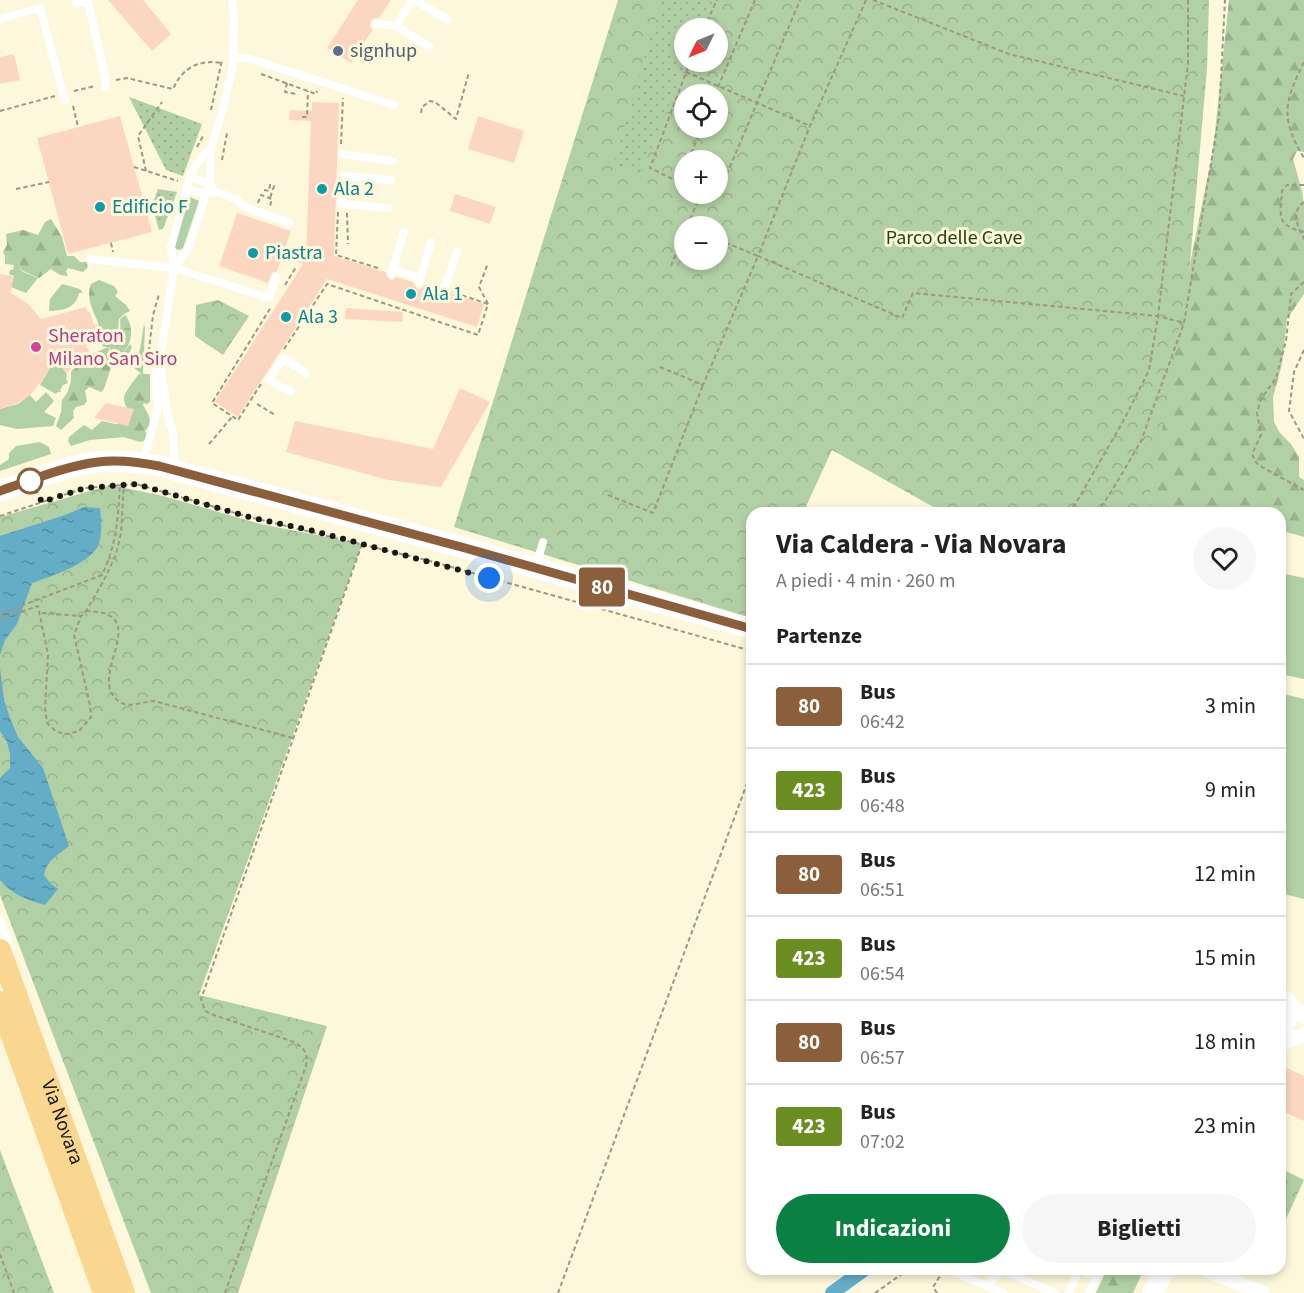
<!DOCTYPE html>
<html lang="it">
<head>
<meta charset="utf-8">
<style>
	:root { --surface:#fff; --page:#f6f6f6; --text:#222; --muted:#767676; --line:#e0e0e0; --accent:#0b8043 }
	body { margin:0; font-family:"Source Sans 3",sans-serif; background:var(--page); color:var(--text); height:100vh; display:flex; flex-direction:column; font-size:22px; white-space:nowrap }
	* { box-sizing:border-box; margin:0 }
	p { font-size:20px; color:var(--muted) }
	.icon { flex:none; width:33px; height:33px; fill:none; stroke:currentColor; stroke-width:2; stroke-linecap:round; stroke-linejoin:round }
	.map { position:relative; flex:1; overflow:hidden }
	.drawer { position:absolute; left:746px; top:507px; width:540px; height:768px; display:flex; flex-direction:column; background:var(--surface); border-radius:18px; box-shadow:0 3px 9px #0003 }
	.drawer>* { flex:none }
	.badge { padding:0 12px; border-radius:4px; font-size:21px; line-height:39px }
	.needle { width:39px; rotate:227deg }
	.buttons { position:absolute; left:674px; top:18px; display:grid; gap:12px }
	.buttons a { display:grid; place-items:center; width:54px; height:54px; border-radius:50%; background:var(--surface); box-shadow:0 3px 9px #0003; font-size:30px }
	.you { position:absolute; width:30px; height:30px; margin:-15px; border:4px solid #fff; border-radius:50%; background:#1a73e8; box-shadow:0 0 0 9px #1a73e833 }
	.map>.badge { position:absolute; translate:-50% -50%; box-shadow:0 0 0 3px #fff }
	h2 { padding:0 30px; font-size:22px; line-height:54px }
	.round { display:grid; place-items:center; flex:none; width:63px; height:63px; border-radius:32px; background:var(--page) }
	.head { display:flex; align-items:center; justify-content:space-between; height:102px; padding:0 30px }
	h1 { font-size:28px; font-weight:700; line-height:45px }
	.button { display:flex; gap:12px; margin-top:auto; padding:12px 30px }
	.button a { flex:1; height:69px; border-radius:36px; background:var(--accent); color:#fff; font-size:24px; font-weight:700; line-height:69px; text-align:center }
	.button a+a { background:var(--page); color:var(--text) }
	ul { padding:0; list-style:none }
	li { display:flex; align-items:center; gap:18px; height:84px; padding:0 30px; border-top:2px solid var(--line) }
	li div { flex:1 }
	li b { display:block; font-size:22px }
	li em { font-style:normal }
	li .badge { min-width:66px; font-weight:700; text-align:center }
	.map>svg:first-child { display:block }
</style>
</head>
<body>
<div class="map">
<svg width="1304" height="1293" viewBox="0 0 1304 1293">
	<defs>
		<pattern id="forest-firs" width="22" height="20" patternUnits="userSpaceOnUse" patternTransform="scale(1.5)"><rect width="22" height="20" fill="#b2d0a5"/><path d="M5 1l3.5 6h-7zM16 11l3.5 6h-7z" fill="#98b28d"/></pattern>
		<pattern id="park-crowns" width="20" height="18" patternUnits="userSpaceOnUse" patternTransform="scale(1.5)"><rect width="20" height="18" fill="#b2d0a5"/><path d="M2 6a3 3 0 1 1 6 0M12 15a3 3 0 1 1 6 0" fill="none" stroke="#98b28d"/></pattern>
		<pattern id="garden-dots" width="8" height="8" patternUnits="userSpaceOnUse" patternTransform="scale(1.5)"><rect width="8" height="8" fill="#b2d0a5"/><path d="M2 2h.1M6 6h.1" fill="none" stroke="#98b28d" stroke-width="1.8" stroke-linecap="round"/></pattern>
		<pattern id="water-ripples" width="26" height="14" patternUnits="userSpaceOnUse" patternTransform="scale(1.5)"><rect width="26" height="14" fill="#64adc7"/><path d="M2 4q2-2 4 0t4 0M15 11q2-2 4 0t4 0" fill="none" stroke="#528ca0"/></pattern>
	</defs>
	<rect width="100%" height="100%" fill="#fdf7db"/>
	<g fill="#b2d0a5">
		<path d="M190 197 199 201 183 248 180 250 176 249 174 245Z"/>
		<path d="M5 256 8 261H18L21 271 38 278 26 293 11 287 14 276 9 274 10 270H13L14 265 5 264Z"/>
		<path d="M62 284 80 289 83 293H79C76 308 63 311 49 311L50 299Z"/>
		<path d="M144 324 145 328 143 375 133 367 140 349Z"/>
		<path d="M50 354 67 364 63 369 67 374 66 379 68 383 63 385 60 390 61 392H58L56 394 40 385 50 368Z"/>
		<path d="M46 392 54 401 44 412 56 418 53 426 17 429 0 425V409L18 404 30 395 36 402Z"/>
		<path d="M102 421 129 427 125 437 90 440 71 446 68 441 69 437 84 425 92 430Z"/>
		<path d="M40 442 49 447 51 454 0 471V465L9 459V453L16 446Z"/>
		<path d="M1280 573 1304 578V679L1280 674Z"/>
		<path d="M1280 693 1304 699V899L1280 893Z"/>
	</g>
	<g fill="url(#forest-firs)">
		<path d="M1229 0H1304V152L1297 151 1293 159 1302 191 1304 204V294L1287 319 1282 364 1273 397 1274 422 1280 433 1291 444 1299 457V477L1304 480V537L1280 530V513H1148L1180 313 1213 151Z"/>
		<path d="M51 219 62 237 67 256H74L80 262H86L88 267 83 272 68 268 66 271 68 276 60 275 51 269 39 278 21 270 18 261H8L3 252 7 245 6 234 23 230 38 235 45 222Z"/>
		<path d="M99 280 114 286 118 292 115 296 126 305 130 311 124 314 119 319 118 331 106 335 101 334C98 329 99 325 97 320 92 309 86 297 91 284Z"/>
		<path d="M130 344 132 347 125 363 122 364 114 362 112 364 104 389 101 392 89 387 85 391 87 401 84 405 76 407 73 411 74 418 61 430 56 426 61 413 62 400 67 393 71 382V372C77 365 88 363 92 354L108 347 110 353 116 357 123 354Z"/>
		<path d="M139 374H150V402L147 404 144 403 143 405C149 415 154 423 145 431L147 435 144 441 140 442 117 435 112 428 118 423 130 421C132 412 124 407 124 399 123 394 135 379 139 374Z"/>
		<path d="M1107 1269H1144L1133 1293H1096Z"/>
	</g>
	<g fill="url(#park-crowns)" fill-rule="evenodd">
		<path d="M618 0H1209L1207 68 1190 263 1148 513H944L832 450 803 513H752L751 618 454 527ZM684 28H717V62H684ZM684 94H717V128H684ZM684 160H717V194H684ZM684 226H717V260H684Z"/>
		<path d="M218 300 249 316 223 355 195 336 196 305Z"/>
		<path d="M125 315C136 327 132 351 116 357L111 352 109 347H104L100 343V339C105 334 119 334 120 329 121 326 120 322 120 319Z"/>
		<path d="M111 485 163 496 260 524 362 544 199 995 327 1026 238 1293H151L0 895V517Z"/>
		<path d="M0 1150 54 1293H0Z"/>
		<path d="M1280 1168 1304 1180 1280 1232Z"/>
	</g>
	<g fill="url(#garden-dots)">
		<path d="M661 0H713L701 28H684V62H687L640 174 614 164Z"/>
		<path d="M129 97 202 124 183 176 166 170Z"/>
		<path d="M158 189 177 192 163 229 159 230 152 205Z"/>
	</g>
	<g fill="url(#water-ripples)">
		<path d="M84 507 100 508C101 520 103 534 98 546 88 565 51 576 32 583L17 624 5 640 0 655V536L65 515Z"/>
		<path d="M0 668 4 700 10 718 18 737 43 768 69 846C58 855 47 860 44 875L50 883 58 889 45 905C27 900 13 895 0 880V778L10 768V754L7 742 0 731Z"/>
	</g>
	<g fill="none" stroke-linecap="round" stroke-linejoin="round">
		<path stroke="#64adc7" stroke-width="14" d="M832 1293 865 1269"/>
	</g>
	<g fill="#fbd7c1">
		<path d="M108 0H143L171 34 152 51Z"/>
		<path d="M358 0H391L379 18H374L371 21 370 26 373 29 351 63 327 48Z"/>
		<path d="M14 54 20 80 0 84V57Z"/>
		<path d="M312 102 339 103 334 256 385 272 389 279 393 280 396 277 413 282 417 289H421L425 285 438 289 443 295 449 293 484 304 477 327 327 279 238 417 215 402 303 264 282 257 277 271 272 273 268 283 219 266 237 213 291 231 285 248 306 255 311 121 289 120 290 110 312 111Z"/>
		<path d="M120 116 152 232 68 254 37 138Z"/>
		<path d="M478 116 524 131 514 163 468 149Z"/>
		<path d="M455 194 496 207 490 224 450 211Z"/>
		<path d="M0 274 13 276 11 293 28 304 41 319 86 307 88 312H90L94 325 97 324 99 336 94 338 95 341 86 344 91 356 86 358 78 368 75 365 67 373 54 358 46 376 30 395 18 403 0 409Z"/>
		<path d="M346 308 403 312 402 322 345 319Z"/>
		<path d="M460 388 490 402 441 487 388 480 286 452 295 421 433 449Z"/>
		<path d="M106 403 134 409 128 426 94 418Z"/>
		<path d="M1287 1068 1304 1076V1121L1280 1110V1086Z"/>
	</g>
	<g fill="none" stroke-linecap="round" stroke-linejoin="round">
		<g stroke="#9c9884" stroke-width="2" stroke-dasharray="4.5 3" stroke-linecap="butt">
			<path d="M866 0 810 126 758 256 902 318 913 293 1158 316 1184 323"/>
			<path d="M873 0 1009 54 1184 96"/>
			<path d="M704 28 717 0"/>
			<path d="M1304 62C1284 103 1280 118 1304 158"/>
			<path d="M686 72 810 126"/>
			<path d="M261 74 316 94 317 91"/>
			<path d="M116 80 127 78 173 89C182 68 199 59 222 63"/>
			<path d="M287 83 285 92 296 94"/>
			<path d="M74 91 95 86"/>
			<path d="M715 94 755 0"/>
			<path d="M73 106 78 127"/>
			<path d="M211 110 222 60"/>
			<path d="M0 111 55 96"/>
			<path d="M421 113 422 107 430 101 435 102 456 119 469 72"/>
			<path d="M302 117H307L308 91"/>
			<path d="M341 144 343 98"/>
			<path d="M197 147 203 136"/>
			<path d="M222 160 227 133"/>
			<path d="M688 160 702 128"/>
			<path d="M134 167 178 181"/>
			<path d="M684 169 679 182 684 184"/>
			<path d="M146 171 138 136 162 102"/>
			<path d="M679 182 650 168 690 62"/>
			<path d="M1304 185H1287L1282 191C1280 217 1276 225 1304 232"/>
			<path d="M16 189 49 182"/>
			<path d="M264 190 269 191 270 185 274 186 270 198"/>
			<path d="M706 194 717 198 800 0"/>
			<path d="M1304 202C1290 212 1298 227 1304 239"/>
			<path d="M258 203 261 195 272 199 270 206"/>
			<path d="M338 212 336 255 381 269"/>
			<path d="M347 213 348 244"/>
			<path d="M687 226 701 194"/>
			<path d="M111 243 113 252"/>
			<path d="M671 266 684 234"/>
			<path d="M1304 282 1291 294 1286 341 1276 378 1261 399 1257 413 1261 435 1252 454C1254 457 1254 461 1257 463 1258 466 1297 486 1304 490"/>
			<path d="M285 285 296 267"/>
			<path d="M488 304 479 287 488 263"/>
			<path d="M284 349 327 284 478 335 488 304 452 292"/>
			<path d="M1304 350 1294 372 1289 411 1304 439"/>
			<path d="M148 359 153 315 159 294"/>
			<path d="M660 367 703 385 758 256 717 239"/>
			<path d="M261 384 238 420 212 403 271 307"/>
			<path d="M257 404 275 415"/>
			<path d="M209 444 232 417"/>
			<path d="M608 495 653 513 703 385"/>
			<path d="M1068 513 1076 503 1125 418 1149 370 1158 316 1188 63V0"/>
			<path d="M1097 513 1113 489 1141 441 1184 323 1219 116 1225 0"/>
			<path d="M0 516 85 488 136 484 249 517 426 560 752 651"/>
			<path d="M86 611C159 612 80 681 122 703 132 708 143 701 154 701L293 738"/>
			<path d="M42 613 81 616"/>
			<path d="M0 614 102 575C117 543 118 519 120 484"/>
			<path d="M0 619 38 606 48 655 45 708 47 723 57 732 68 734 79 731 91 717 90 705 74 635 81 616 86 611 103 582 116 555 121 533 124 483"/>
			<path d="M0 1254 14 1293"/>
			<path d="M225 1293 306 1066C308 1053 305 1049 294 1042L214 1015 205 1011 201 999 362 544"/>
			<path d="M558 1293 752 770"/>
			<path d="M875 1293 909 1269"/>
			<path d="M937 1293 933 1287 940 1276"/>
		</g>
		<g stroke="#fff" stroke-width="8">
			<path d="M415 0 448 20"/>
			<path d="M76 3 88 2 106 81 105 87"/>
			<path d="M0 19 40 8 65 100"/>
			<path d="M376 24 396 26 430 47"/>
			<path d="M396 26 412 0"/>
			<path d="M234 57 251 59 394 105"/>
			<path d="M342 154 392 161"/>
			<path d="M190 177 209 183 212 186"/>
			<path d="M187 189 206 194 217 192 236 199 245 207 290 223"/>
			<path d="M389 208 342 204 344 176 391 180"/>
			<path d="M90 259 174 268 269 298 276 277"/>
			<path d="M174 268 189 248 210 181 211 148 222 112 233 66 234 13 232 0"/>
			<path d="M392 269 420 278"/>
			<path d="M391 274 404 232"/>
			<path d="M419 283 431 242"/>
			<path d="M444 289 457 252"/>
			<path d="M160 360 167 412 173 433 174 467"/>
			<path d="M291 391 280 387 269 379 284 358 306 373"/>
			<path d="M143 462 158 407 155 376 160 359 174 268 171 247 190 177 196 165 211 148"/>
			<path d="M536 566 543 542"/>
			<path d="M0 920 11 950"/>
			<path d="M948 1269 1003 1293"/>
			<path d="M1076 1269 1096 1276"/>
			<path d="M1002 1270 1055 1293"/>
			<path d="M987 1286 1002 1269"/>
			<path d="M1068 1293 1079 1270"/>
			<path d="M1089 1293 1100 1269"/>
		</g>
		<g stroke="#fff" stroke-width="15">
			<path d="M1286 1002 1304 1016"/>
			<path d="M1280 1045 1286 1041 1304 1035"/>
			<path d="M1205 1269 1262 1293"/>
		</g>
		<g stroke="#fff" stroke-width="21">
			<path d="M0 491C32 480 65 466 98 462 119 459 139 462 159 466L465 548 752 629"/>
			<path d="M1280 1036 1288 1012 1286 1002"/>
			<path d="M1153 1293 1164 1269"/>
		</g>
		<g stroke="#f9d790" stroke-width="22">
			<path id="s1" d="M0 950 124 1293"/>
			<path d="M0 1002 104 1293"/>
		</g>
	</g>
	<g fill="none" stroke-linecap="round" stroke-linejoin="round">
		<defs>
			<path id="line" d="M0 491C32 480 65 466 98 462 119 459 139 462 159 466L465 548 752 629"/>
		</defs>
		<use href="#line" stroke="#fff" stroke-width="14"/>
		<use href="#line" stroke="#8b5e3c" stroke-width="9"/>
		<path stroke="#1b190f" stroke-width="6" stroke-dasharray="0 10.8" d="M30 481 42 502 85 488 136 484 249 517 314 531 489 578"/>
	</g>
	<circle fill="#5c6f8a" stroke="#fdf7db" stroke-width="2" cx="338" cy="51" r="6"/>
	<g fill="#0f9aa8" stroke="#fdf7db" stroke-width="2">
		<circle cx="322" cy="189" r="6"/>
		<circle cx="100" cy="207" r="6"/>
		<circle cx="253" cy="253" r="6"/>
		<circle cx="411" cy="294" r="6"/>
		<circle cx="286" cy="317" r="6"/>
	</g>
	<circle fill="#d1479c" stroke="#fdf7db" stroke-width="2" cx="36" cy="347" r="6"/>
	<circle fill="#fff" stroke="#8b5e3c" stroke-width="3" cx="30" cy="481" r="12"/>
	<g text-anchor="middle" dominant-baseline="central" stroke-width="6" stroke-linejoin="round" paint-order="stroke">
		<g font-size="20" fill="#4e5e75" stroke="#fdf7db" text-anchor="start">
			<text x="350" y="51">signhup</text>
		</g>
		<g font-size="20" fill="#0d838f" stroke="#fdf7db" text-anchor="start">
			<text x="334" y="189">Ala 2</text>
			<text x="112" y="207">Edificio F</text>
			<text x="265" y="253">Piastra</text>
			<text x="423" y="294">Ala 1</text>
			<text x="298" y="317">Ala 3</text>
		</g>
		<g font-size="20" fill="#22440e" stroke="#fdf7db">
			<text x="954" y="238">Parco delle Cave</text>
		</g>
		<g font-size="20" fill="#b23c85" stroke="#fdf7db" text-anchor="start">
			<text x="48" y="336">Sheraton<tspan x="48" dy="23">Milano San Siro</tspan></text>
		</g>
		<g font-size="20" fill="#1b190f" stroke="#fdf7db">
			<text stroke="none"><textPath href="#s1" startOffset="183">Via Novara</textPath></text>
		</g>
	</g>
</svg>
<div class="buttons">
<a><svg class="needle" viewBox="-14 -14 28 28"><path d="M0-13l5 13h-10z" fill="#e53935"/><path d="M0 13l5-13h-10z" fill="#767676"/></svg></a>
<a><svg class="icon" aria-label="locate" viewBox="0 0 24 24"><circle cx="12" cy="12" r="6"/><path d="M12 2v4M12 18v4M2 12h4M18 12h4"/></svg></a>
<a>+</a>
<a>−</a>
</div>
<div class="you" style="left:489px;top:578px"></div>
<b class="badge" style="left:602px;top:587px;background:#8b5e3c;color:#fff">80</b>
<section class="drawer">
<div class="head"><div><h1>Via Caldera - Via Novara</h1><p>A piedi · 4 min · 260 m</p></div><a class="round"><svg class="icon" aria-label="heart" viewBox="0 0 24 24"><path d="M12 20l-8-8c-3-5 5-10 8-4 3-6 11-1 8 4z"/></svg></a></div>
<h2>Partenze</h2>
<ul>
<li><span class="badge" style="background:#8b5e3c;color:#fff">80</span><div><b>Bus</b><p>06:42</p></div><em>3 min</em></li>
<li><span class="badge" style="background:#6b8e23;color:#fff">423</span><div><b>Bus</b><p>06:48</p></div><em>9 min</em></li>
<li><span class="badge" style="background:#8b5e3c;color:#fff">80</span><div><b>Bus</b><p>06:51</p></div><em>12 min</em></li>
<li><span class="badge" style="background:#6b8e23;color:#fff">423</span><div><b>Bus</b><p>06:54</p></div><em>15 min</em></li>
<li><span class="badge" style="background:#8b5e3c;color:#fff">80</span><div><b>Bus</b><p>06:57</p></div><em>18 min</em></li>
<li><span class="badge" style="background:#6b8e23;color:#fff">423</span><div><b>Bus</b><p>07:02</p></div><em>23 min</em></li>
</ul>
<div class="button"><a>Indicazioni</a><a>Biglietti</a></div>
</section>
</div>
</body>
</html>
